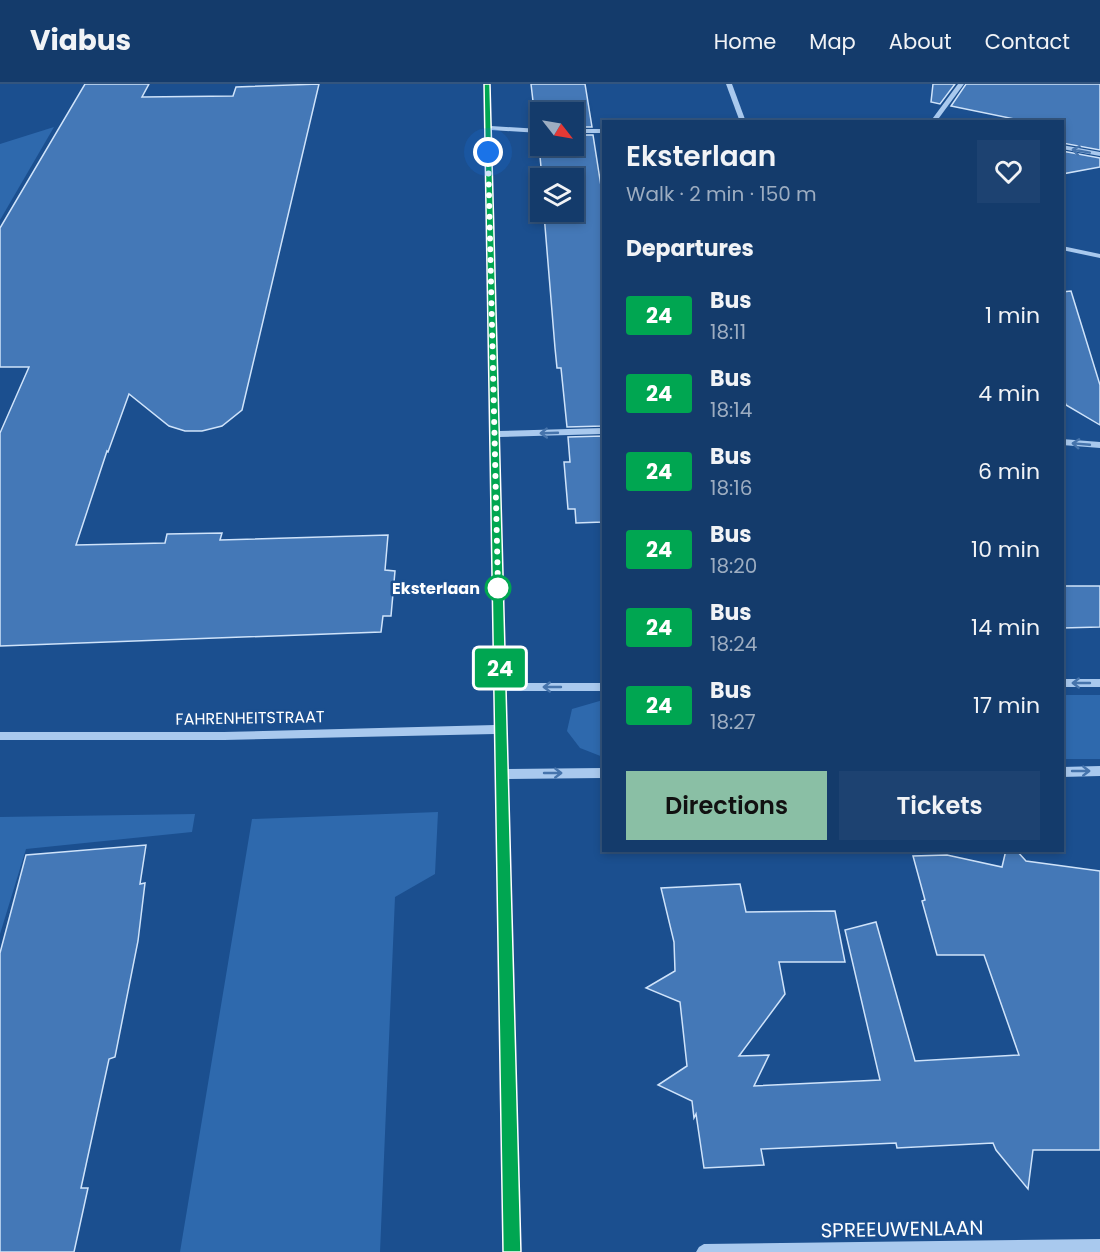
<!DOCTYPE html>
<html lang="en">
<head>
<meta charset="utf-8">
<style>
	:root { --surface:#143b6b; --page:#1d4271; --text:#f1f3f6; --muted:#9dadc1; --line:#33557e; --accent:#8abfa5 }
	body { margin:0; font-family:Poppins,sans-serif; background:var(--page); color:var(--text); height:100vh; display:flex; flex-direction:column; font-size:22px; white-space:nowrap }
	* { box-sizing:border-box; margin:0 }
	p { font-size:20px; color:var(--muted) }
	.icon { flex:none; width:33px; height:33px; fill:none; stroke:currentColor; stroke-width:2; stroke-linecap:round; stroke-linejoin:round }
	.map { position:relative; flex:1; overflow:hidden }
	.panel { position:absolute; left:602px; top:36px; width:462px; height:732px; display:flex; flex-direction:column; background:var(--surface); border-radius:0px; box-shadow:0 3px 9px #0003,0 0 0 2px var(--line) }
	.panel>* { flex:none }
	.badge { padding:0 12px; border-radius:4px; font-size:21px; line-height:39px }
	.needle { width:39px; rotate:121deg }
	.buttons { position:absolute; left:530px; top:18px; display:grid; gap:12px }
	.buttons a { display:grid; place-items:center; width:54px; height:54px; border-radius:0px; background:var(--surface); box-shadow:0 3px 9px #0003,0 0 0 2px var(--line); font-size:30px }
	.you { position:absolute; width:30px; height:30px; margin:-15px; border:4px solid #fff; border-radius:50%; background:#1a73e8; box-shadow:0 0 0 9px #1a73e833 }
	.map>.badge { position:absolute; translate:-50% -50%; box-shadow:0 0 0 3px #fff }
	h2 { padding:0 24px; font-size:22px; line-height:54px }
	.round { display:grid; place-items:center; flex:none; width:63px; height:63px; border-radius:0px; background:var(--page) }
	.overview { display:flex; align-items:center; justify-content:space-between; height:102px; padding:0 24px }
	h1 { font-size:28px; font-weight:600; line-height:45px }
	.button { display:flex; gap:12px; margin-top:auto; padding:12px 24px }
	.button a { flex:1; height:69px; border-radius:0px; background:var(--accent); color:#111; font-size:24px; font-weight:600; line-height:69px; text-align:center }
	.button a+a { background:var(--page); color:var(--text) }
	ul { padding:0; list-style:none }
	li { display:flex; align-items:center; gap:18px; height:78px; padding:0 24px }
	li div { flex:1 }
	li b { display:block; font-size:22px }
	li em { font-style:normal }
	li .badge { min-width:66px; font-weight:700; text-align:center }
	header { display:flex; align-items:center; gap:36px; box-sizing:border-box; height:84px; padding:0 30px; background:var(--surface); border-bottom:2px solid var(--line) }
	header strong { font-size:28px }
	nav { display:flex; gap:33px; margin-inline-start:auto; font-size:21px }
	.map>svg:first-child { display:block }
</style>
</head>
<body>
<header>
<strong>Viabus</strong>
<nav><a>Home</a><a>Map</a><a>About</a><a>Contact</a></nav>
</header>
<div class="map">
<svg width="1100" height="1168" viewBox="0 0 1100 1168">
	<rect width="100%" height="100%" fill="#1b4f8f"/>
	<g fill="#2e69ad">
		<path d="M54 43 0 136V60Z"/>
		<rect x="1062" y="611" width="38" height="64"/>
		<path d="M603 616V673L580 664 567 647 572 625Z"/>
		<path d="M438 728 435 790 395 813 380 1168H180L252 735Z"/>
		<path d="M195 730 192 748 26 765 0 850V733Z"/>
	</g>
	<g fill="#4478b7" stroke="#cfe3fa" stroke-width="1.5">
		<path d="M85 0H149L142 13 233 12 236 3 319 0 242 326 222 342 202 347H185L169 342 129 310 108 368 107 367 76 461 165 459 167 450 222 449 220 456 388 451 385 486 395 487 391 532H383L381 548 0 562V349L29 283H0V144Z"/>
		<path d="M531 0H585L592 43H573V28H540V43H536Z"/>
		<path d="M933 0H955L940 20 931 18Z"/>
		<path d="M966 0H1100V66L1062 59V38H1029L951 22Z"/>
		<path d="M538 51H540V62H573V51H593L603 115V342L567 343 561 284H557L555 264 544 130 545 128H573V94H542Z"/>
		<path d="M1062 67 1100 74V83L1062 90Z"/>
		<path d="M1071 207 1100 301V341L1066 321 1062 308V208Z"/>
		<path d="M603 352V438L576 439 575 425H568L564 378H570L568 353Z"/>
		<path d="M1062 502H1100V543L1062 544Z"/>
		<path d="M146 761 140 800 145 799 138 857 115 973 109 975 81 1104H88L74 1168H0V869L26 771Z"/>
		<path d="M1006 766H1016L1026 777 1100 787V1066H1033L1028 1105 996 1066 993 1059 897 1064 896 1059 761 1065 764 1081 704 1084 696 1030 694 1034 692 1017 658 1001 687 982 680 918 646 904 675 887 674 858 661 804 740 800 746 828 835 827 845 878H779L785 910 739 972 769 971 754 1002 880 996 845 846 876 838 915 977 1019 971 984 871H937L922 817 925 816 913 772 947 771 1002 783Z"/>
	</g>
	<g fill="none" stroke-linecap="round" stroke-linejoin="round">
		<g fill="#a9c9ee" fill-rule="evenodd">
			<path d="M484 0H490L491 42 540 45V49L491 46 499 347 603 344V350L499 353 505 599H603V607H505L507 685 603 684V694L508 695 520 1168H504L495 650 224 656H0V648H224L495 641Z"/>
			<path d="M726 0H732L746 38H740Z"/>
			<path d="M958 0H964L936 38H930Z"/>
			<rect x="573" y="45" width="30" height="4"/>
			<path d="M1062 61 1100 68V72L1062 65Z"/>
			<path d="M1062 162 1100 170V174L1062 166Z"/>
			<path d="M1062 355 1100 358V364L1062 361Z"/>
			<rect x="1062" y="595" width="38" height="8"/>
			<path d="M1100 682V692L1062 693V683Z"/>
			<path d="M1100 1155V1168H696L699 1163 704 1160Z"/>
		</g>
	</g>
	<defs><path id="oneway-shaft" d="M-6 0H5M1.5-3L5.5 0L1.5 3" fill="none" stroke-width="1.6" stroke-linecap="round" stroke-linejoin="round" transform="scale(1.5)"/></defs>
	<g stroke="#4674ac">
		<use href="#oneway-shaft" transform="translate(1081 67) rotate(-170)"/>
		<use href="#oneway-shaft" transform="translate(549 349) rotate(178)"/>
		<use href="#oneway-shaft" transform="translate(1081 360) rotate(-175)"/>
		<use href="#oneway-shaft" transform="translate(1081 599) rotate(180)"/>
		<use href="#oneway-shaft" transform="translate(552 603) rotate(180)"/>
		<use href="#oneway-shaft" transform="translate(1081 687)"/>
		<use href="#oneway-shaft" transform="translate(553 689)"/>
	</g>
	<path fill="#00a651" stroke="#fff" stroke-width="1.5" d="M484 0H490L521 1168H503Z"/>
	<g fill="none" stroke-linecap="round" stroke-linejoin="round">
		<path stroke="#fff" stroke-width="6" stroke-dasharray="0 10.8" d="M488 68 498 504"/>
	</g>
	<circle fill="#fff" stroke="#00a651" stroke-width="3" cx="498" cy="504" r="12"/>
	<g text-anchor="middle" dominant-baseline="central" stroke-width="5" stroke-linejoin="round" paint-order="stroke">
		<g font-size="16" font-weight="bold" fill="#fff" stroke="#1b4f8f" text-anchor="end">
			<text x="480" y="504">Eksterlaan</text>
		</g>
		<g font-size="16" fill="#fff" stroke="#1b4f8f">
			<text transform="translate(250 634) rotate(-1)">FAHRENHEITSTRAAT</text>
		</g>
		<g font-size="20" fill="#fff" stroke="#1b4f8f">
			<text transform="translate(902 1145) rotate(-1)">SPREEUWENLAAN</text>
		</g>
	</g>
</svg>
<div class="buttons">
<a><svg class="needle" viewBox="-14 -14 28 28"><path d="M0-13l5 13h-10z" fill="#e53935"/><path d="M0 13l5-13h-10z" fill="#9dadc1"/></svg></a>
<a><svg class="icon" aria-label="layers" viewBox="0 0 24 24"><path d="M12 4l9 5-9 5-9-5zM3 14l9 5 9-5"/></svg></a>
</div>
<div class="you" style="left:488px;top:68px"></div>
<b class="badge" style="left:500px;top:584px;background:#00a651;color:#fff">24</b>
<section class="panel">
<div class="overview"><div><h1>Eksterlaan</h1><p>Walk · 2 min · 150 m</p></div><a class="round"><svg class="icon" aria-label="heart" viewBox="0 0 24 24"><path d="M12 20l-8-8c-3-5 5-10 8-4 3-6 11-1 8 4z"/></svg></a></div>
<h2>Departures</h2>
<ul>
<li><span class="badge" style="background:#00a651;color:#fff">24</span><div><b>Bus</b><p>18:11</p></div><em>1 min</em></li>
<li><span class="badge" style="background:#00a651;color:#fff">24</span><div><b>Bus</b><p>18:14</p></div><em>4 min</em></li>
<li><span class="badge" style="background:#00a651;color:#fff">24</span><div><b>Bus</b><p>18:16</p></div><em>6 min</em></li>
<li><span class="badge" style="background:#00a651;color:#fff">24</span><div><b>Bus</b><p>18:20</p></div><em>10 min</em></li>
<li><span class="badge" style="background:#00a651;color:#fff">24</span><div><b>Bus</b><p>18:24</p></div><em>14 min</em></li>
<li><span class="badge" style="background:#00a651;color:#fff">24</span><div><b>Bus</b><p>18:27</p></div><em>17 min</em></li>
</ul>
<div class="button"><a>Directions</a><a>Tickets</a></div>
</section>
</div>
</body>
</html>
